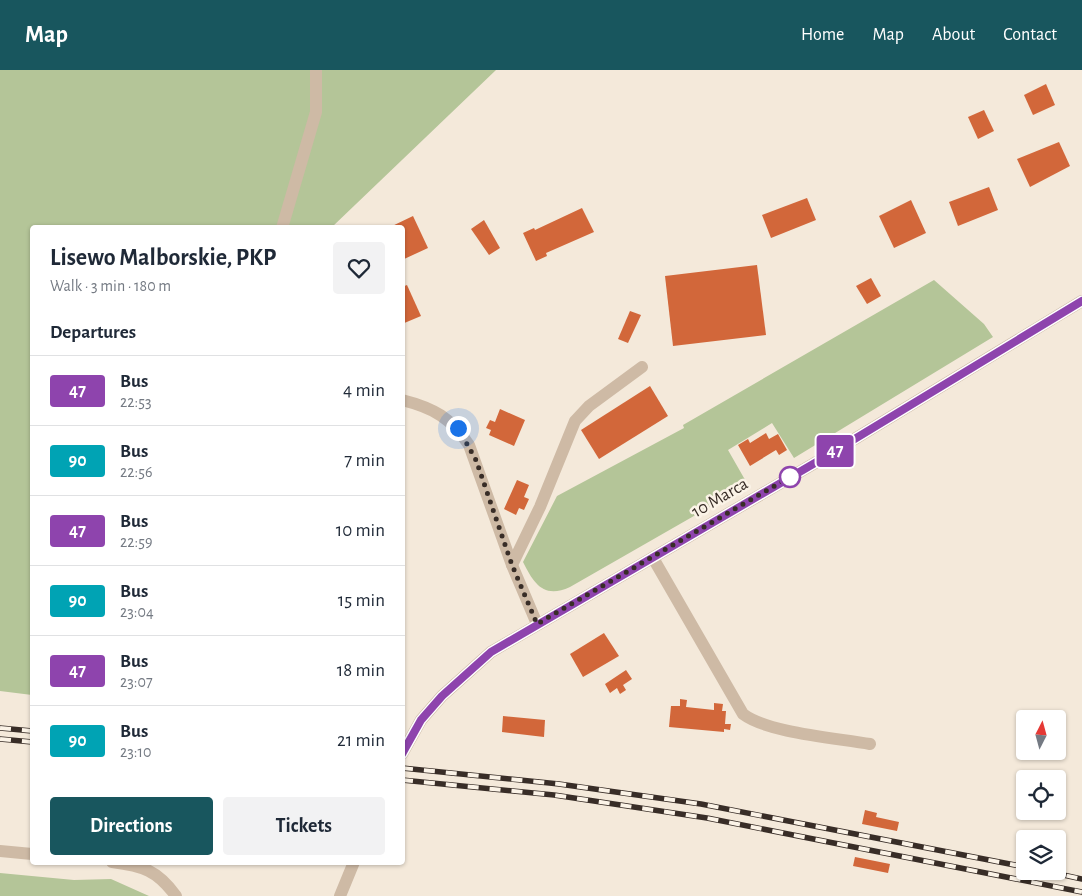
<!DOCTYPE html>
<html lang="en">
<head>
<meta charset="utf-8">
<style>
	:root { --surface:#fff; --page:#f2f2f3; --text:#1f2937; --muted:#747a83; --line:#e0e1e3; --accent:#18565e }
	body { margin:0; font-family:"Alegreya Sans",sans-serif; background:var(--page); color:var(--text); height:100vh; display:flex; flex-direction:column; font-size:19px; white-space:nowrap }
	* { box-sizing:border-box; margin:0 }
	p { font-size:16px; color:var(--muted) }
	.icon { flex:none; width:28px; height:28px; fill:none; stroke:currentColor; stroke-width:2; stroke-linecap:round; stroke-linejoin:round }
	.map { position:relative; flex:1; overflow:hidden }
	.details { position:absolute; left:30px; top:155px; width:375px; height:640px; display:flex; flex-direction:column; background:var(--surface); border-radius:5px; box-shadow:0 1px 4px #0004 }
	.details>* { flex:none }
	.badge { padding:0 10px; border-radius:4px; font-size:18px; line-height:32px }
	.needle { width:32px; rotate:6deg }
	.tools { position:absolute; left:1016px; top:640px; display:grid; gap:10px }
	.tools a { display:grid; place-items:center; width:50px; height:50px; border-radius:5px; background:var(--surface); box-shadow:0 1px 4px #0004; font-size:25px }
	.you { position:absolute; width:25px; height:25px; margin:-12px; border:4px solid #fff; border-radius:50%; background:#1a73e8; box-shadow:0 0 0 8px #1a73e833 }
	.map>.badge { position:absolute; translate:-50% -50%; box-shadow:0 0 0 2px #fff }
	h2 { padding:0 20px; font-size:19px; line-height:45px }
	.round { display:grid; place-items:center; flex:none; width:52px; height:52px; border-radius:5px; background:var(--page) }
	.headline { display:flex; align-items:center; justify-content:space-between; height:85px; padding:0 20px }
	h1 { font-size:24px; font-weight:700; line-height:38px }
	.primary-button { display:flex; gap:10px; margin-top:auto; padding:10px 20px }
	.primary-button a { flex:1; height:58px; border-radius:5px; background:var(--accent); color:#fff; font-size:20px; font-weight:700; line-height:58px; text-align:center }
	.primary-button a+a { background:var(--page); color:var(--text) }
	ul { padding:0; list-style:none }
	li { display:flex; align-items:center; gap:15px; height:70px; padding:0 20px; border-top:1px solid var(--line) }
	li div { flex:1 }
	li b { display:block; font-size:19px }
	li em { font-style:normal }
	li .badge { min-width:55px; font-weight:700; text-align:center }
	header { display:flex; align-items:center; gap:30px; box-sizing:border-box; height:70px; padding:0 25px; background:var(--accent); color:#fff }
	header strong { font-size:24px }
	nav { display:flex; gap:28px; margin-inline-start:auto; font-size:18px }
	.map>svg:first-child { display:block }
</style>
</head>
<body>
<header>
<strong>Map</strong>
<nav><a>Home</a><a>Map</a><a>About</a><a>Contact</a></nav>
</header>
<div class="map">
<svg width="1082" height="826" viewBox="0 0 1082 826">
	<rect width="100%" height="100%" fill="#f4e9da"/>
	<g fill="#b4c598">
		<path d="M0 0H496L332 157 32 158V625L0 621Z"/>
		<path d="M934 210 984 254 993 267 794 388 772 353 728 380 748 415 570 517C544 529 534 514 523 492L557 426 684 358 683 355Z"/>
		<path d="M0 803 74 810 111 809 149 826H0Z"/>
	</g>
	<g fill="#d2673a">
		<path d="M1046 14 1055 35 1033 45 1024 25Z"/>
		<path d="M984 40 994 61 978 69 968 47Z"/>
		<path d="M1059 72 1070 96 1030 117 1017 89Z"/>
		<path d="M989 117 998 140 958 156 949 132Z"/>
		<path d="M807 128 816 150 771 168 762 145Z"/>
		<path d="M911 130 926 163 894 178 879 146Z"/>
		<path d="M582 138 594 162 546 183 547 186 536 191 523 163 534 158 535 160Z"/>
		<path d="M413 146 428 178 402 190V158H388Z"/>
		<path d="M484 150 500 178 489 185 471 159Z"/>
		<path d="M757 195 766 265 673 276 665 206Z"/>
		<path d="M871 208 881 226 867 234 856 216Z"/>
		<path d="M407 215 421 246 402 254V217Z"/>
		<path d="M630 241 641 245 628 273 618 269Z"/>
		<path d="M650 316 668 346 599 389 581 360Z"/>
		<path d="M500 339 525 350 514 376 489 365 491 360 486 358 490 350 495 352Z"/>
		<path d="M766 363 769 369 778 364 787 380 779 385 776 380 750 396 738 375 748 369 750 373Z"/>
		<path d="M517 410 529 415 524 427 529 429 524 440 519 438 516 445 504 439Z"/>
		<path d="M604 563 619 586 583 607 570 584Z"/>
		<path d="M626 600 632 609 623 615 626 620 620 624 617 618 610 623 605 614Z"/>
		<path d="M680 629 687 630 686 637 714 640V633L723 634 722 641H726L725 654H731L730 660 724 659V662L669 657 671 636H680Z"/>
		<path d="M503 646 545 650 544 667 502 662Z"/>
		<path d="M865 740 877 743 876 747 899 752 897 761 862 754Z"/>
		<path d="M855 787 890 794 888 803 853 796Z"/>
	</g>
	<g fill="none" stroke-linecap="round" stroke-linejoin="round">
		<g stroke="#cebaa5" stroke-width="12">
			<path d="M282 158 316 42V0"/>
			<path d="M402 330C434 338 451 348 469 375L512 495 537 554"/>
			<path d="M653 488 743 644C768 663 837 668 870 674"/>
			<path d="M512 495 540 437 575 351 589 336 642 297"/>
			<path d="M402 684 421 650 442 626 491 582 820 390 1082 231"/>
			<path d="M0 781 32 784"/>
			<path d="M112 792C143 796 157 800 176 826"/>
			<path d="M340 826 354 792"/>
		</g>
		<defs>
			<g id="rail">
				<path d="M0 658 32 661"/>
				<path d="M0 669 32 672"/>
				<path d="M402 698 559 714 701 734 1025 797"/>
				<path d="M402 710 554 725 707 748 1082 822"/>
				<path d="M1045 801 1082 809"/>
			</g>
		</defs>
		<use href="#rail" stroke="#382d27" stroke-width="5.5"/>
		<use href="#rail" stroke="#fbf3e7" stroke-width="4" stroke-dasharray="11" stroke-linecap="butt"/>
	</g>
	<g fill="none" stroke-linecap="round" stroke-linejoin="round">
		<defs>
			<path id="line" d="M402 684 421 650 442 626 491 582 820 390 1082 231"/>
		</defs>
		<use href="#line" stroke="#fff" stroke-width="11"/>
		<use href="#line" stroke="#8e44ad" stroke-width="8"/>
		<path stroke="#382d27" stroke-width="5" stroke-dasharray="0 9" d="M458 358 476 390 512 495 537 554 790 407"/>
	</g>
	<circle fill="#fff" stroke="#8e44ad" stroke-width="2.5" cx="790" cy="407" r="10"/>
	<g text-anchor="middle" dominant-baseline="central" stroke-width="5" stroke-linejoin="round" paint-order="stroke">
		<g font-size="18" fill="#382d27" stroke="#fbf3e7">
			<text transform="translate(720 428) rotate(-30)">10 Marca</text>
		</g>
	</g>
</svg>
<div class="tools">
<a><svg class="needle" viewBox="-14 -14 28 28"><path d="M0-13l5 13h-10z" fill="#e53935"/><path d="M0 13l5-13h-10z" fill="#747a83"/></svg></a>
<a><svg class="icon" aria-label="locate" viewBox="0 0 24 24"><circle cx="12" cy="12" r="6"/><path d="M12 2v4M12 18v4M2 12h4M18 12h4"/></svg></a>
<a><svg class="icon" aria-label="layers" viewBox="0 0 24 24"><path d="M12 4l9 5-9 5-9-5zM3 14l9 5 9-5"/></svg></a>
</div>
<div class="you" style="left:458px;top:358px"></div>
<b class="badge" style="left:835px;top:381px;background:#8e44ad;color:#fff">47</b>
<section class="details">
<div class="headline"><div><h1>Lisewo Malborskie, PKP</h1><p>Walk · 3 min · 180 m</p></div><a class="round"><svg class="icon" aria-label="heart" viewBox="0 0 24 24"><path d="M12 20l-8-8c-3-5 5-10 8-4 3-6 11-1 8 4z"/></svg></a></div>
<h2>Departures</h2>
<ul>
<li><span class="badge" style="background:#8e44ad;color:#fff">47</span><div><b>Bus</b><p>22:53</p></div><em>4 min</em></li>
<li><span class="badge" style="background:#00a3b4;color:#fff">90</span><div><b>Bus</b><p>22:56</p></div><em>7 min</em></li>
<li><span class="badge" style="background:#8e44ad;color:#fff">47</span><div><b>Bus</b><p>22:59</p></div><em>10 min</em></li>
<li><span class="badge" style="background:#00a3b4;color:#fff">90</span><div><b>Bus</b><p>23:04</p></div><em>15 min</em></li>
<li><span class="badge" style="background:#8e44ad;color:#fff">47</span><div><b>Bus</b><p>23:07</p></div><em>18 min</em></li>
<li><span class="badge" style="background:#00a3b4;color:#fff">90</span><div><b>Bus</b><p>23:10</p></div><em>21 min</em></li>
</ul>
<div class="primary-button"><a>Directions</a><a>Tickets</a></div>
</section>
</div>
</body>
</html>
